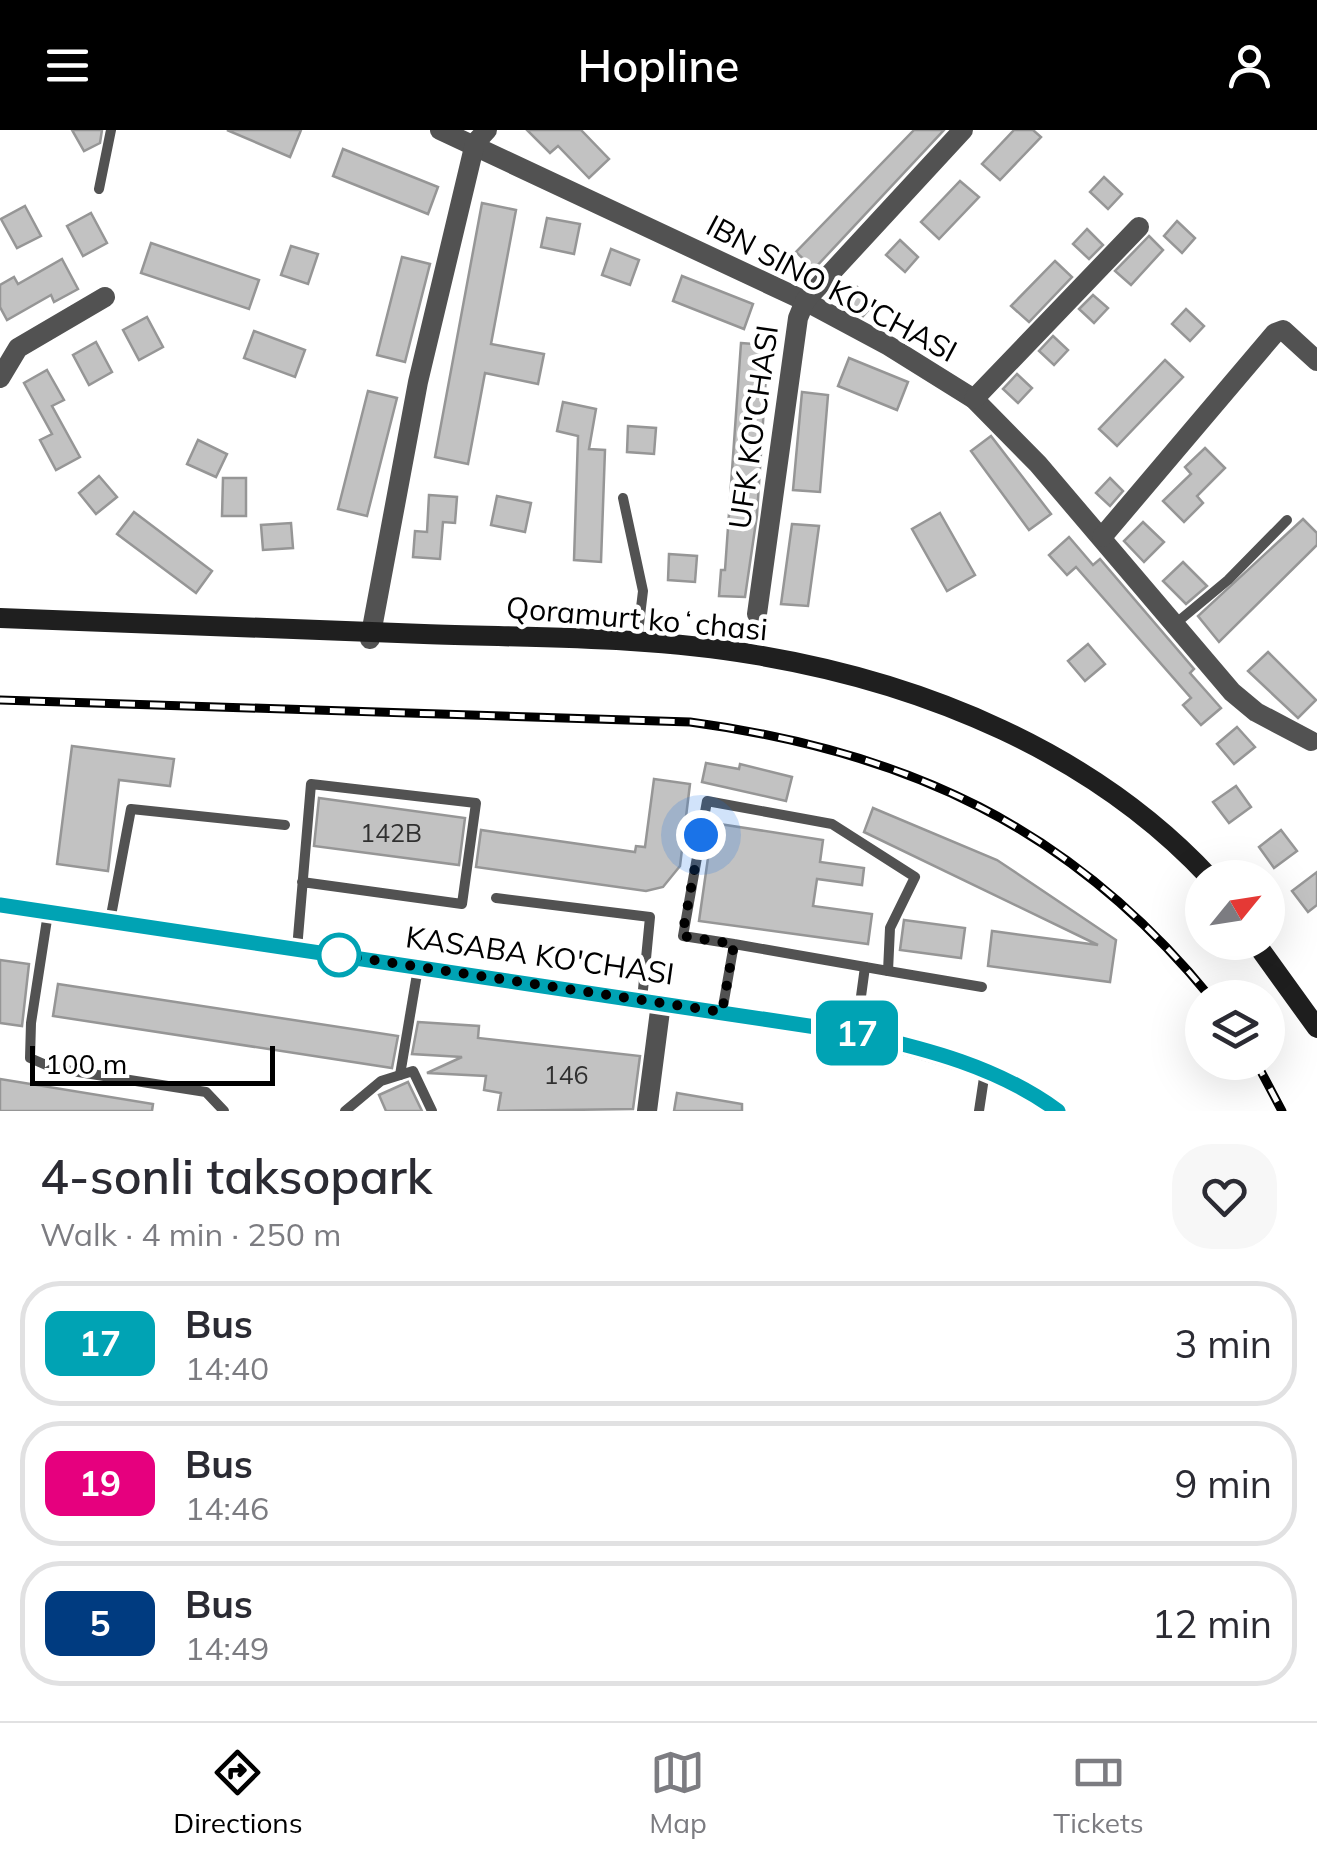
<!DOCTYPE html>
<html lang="en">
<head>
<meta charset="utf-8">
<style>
	:root { --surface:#fff; --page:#f7f7f7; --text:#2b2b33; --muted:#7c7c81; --line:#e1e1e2; --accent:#000 }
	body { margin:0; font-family:Mulish,sans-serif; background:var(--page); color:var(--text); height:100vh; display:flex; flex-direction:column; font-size:38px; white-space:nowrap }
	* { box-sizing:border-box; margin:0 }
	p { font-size:32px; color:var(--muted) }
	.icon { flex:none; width:55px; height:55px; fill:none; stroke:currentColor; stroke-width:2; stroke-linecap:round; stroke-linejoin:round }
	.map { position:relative; height:981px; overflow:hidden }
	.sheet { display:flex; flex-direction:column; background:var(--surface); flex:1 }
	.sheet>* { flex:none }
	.badge { padding:0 20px; border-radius:15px; font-size:35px; line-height:65px }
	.needle { width:65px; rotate:60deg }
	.buttons { position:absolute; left:1185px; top:730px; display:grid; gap:20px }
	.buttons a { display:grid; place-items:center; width:100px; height:100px; border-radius:50%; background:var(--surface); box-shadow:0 10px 40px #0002; font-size:50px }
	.scale { position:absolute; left:30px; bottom:25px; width:245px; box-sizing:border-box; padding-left:10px; border:5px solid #000; border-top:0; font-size:28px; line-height:35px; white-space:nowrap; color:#000; -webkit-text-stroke:8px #fff; paint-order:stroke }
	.you { position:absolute; width:50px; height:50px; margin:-25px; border:8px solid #fff; border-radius:50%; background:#1a73e8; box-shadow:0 0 0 15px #1a73e833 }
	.map>.badge { position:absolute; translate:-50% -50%; box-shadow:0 0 0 5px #fff }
	.round { display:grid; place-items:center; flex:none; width:105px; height:105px; border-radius:40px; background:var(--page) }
	.overview { display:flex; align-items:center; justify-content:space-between; height:170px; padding:0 40px }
	h1 { font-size:48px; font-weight:600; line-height:75px }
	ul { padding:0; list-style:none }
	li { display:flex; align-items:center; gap:30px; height:125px; margin:0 20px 15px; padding:0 20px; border:5px solid var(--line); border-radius:40px }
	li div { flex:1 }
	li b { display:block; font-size:38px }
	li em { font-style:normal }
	li .badge { min-width:110px; font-weight:700; text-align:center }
	header { display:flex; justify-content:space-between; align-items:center; height:130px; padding:0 40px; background:var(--accent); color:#fff; font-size:45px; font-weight:600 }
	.menu { display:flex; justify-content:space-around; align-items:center; height:140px; border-top:2px solid var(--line); background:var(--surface); font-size:28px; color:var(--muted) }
	.menu a { display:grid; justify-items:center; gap:5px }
	.menu .current { color:var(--accent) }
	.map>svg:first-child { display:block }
</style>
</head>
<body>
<header><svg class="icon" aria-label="menu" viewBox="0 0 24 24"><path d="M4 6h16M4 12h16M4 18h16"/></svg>Hopline<svg class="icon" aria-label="person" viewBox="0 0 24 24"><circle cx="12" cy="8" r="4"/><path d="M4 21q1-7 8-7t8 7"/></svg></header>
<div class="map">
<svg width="1317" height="981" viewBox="0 0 1317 981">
	<rect width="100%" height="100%" fill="#fff"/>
	<g fill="#c2c2c2" stroke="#969696" stroke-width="2.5">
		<path d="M72 0H102L100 13 84 21Z"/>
		<path d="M227 0H301L290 27Z"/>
		<path d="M527 0H581L609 29 589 48 558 16 550 23Z"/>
		<path d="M914 0H944L814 139 796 122Z"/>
		<path d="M1014 0H1033L1041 7 1000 50 982 34Z"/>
		<path d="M343 19 438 57 428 84 333 46Z"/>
		<path d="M1104 47 1122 64 1108 79 1090 62Z"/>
		<path d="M960 51 979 67 939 109 921 92Z"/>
		<path d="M482 73 516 80 491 214 544 224 538 254 485 243 468 334 435 327Z"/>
		<path d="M25 76 41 106 17 118 1 89Z"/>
		<path d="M91 83 107 113 83 126 67 96Z"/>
		<path d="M547 88 580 94 574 124 541 117Z"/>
		<path d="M1177 91 1195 108 1182 123 1164 106Z"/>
		<path d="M1087 99 1103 115 1089 129 1073 114Z"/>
		<path d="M1149 106 1163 120 1131 155 1115 141Z"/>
		<path d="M900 110 918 127 905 142 886 125Z"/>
		<path d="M151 113 259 150 249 179 141 143Z"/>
		<path d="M291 116 318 124 308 154 281 145Z"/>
		<path d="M611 119 639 130 630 155 602 145Z"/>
		<path d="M402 127 430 134 405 232 377 225Z"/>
		<path d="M62 129 78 159 54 172 51 165 7 190 0 177V155L14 147 18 154Z"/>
		<path d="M1055 131 1072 147 1029 192 1011 176Z"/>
		<path d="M682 146 753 174 744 199 673 171Z"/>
		<path d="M857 157 874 174 863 186 843 172Z"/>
		<path d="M1093 165 1108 178 1094 193 1079 179Z"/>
		<path d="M1186 179 1204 196 1190 211 1172 194Z"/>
		<path d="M147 187 163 217 139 230 123 200Z"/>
		<path d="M254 201 305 220 295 247 244 228Z"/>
		<path d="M1053 206 1068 220 1054 235 1039 221Z"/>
		<path d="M96 212 112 242 89 255 73 225Z"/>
		<path d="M741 213 768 215 757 385 745 467 719 466 721 440H725Z"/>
		<path d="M849 228 908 252 897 280 838 256Z"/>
		<path d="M1165 230 1183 247 1117 316 1099 299Z"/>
		<path d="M47 240 64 270 52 276 80 327 56 340 40 310 52 304 24 253Z"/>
		<path d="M1017 244 1032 258 1018 273 1003 259Z"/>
		<path d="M368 261 397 268 367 386 338 379Z"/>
		<path d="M802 262 828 265 820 362 793 360Z"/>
		<path d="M563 272 596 279 589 319 605 320 601 432 574 430 578 306 557 301Z"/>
		<path d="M628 296 656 298 654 324 627 322Z"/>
		<path d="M991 306 1051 384 1029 400 971 321Z"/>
		<path d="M198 310 227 324 216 347 187 334Z"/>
		<path d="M1205 318 1225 338 1197 366 1203 373 1184 392 1163 371 1191 344 1185 337Z"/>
		<path d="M99 346 117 367 96 384 79 363Z"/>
		<path d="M223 348H246V386H222Z"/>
		<path d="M1110 348 1123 361 1110 376 1096 363Z"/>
		<path d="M429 365 457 367 455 393 443 392 440 429 413 427 415 401 427 402Z"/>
		<path d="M497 366 531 373 525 402 491 395Z"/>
		<path d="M134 382 212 441 196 463 117 404Z"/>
		<path d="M940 383 975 445 947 461 912 399Z"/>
		<path d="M1303 389 1317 403V415L1219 512 1198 486Z"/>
		<path d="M1143 392 1164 412 1144 432 1124 411Z"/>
		<path d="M291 393 293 418 263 420 261 395Z"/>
		<path d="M792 394 819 396 808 476 781 474Z"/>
		<path d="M1069 407 1093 435 1100 429 1194 539 1190 543 1221 578 1201 595 1183 575 1191 568 1076 437 1067 445 1049 425Z"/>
		<path d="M669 424 697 426 695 452 668 450Z"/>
		<path d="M1183 432 1207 456 1186 474 1163 451Z"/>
		<path d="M1088 514 1105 534 1085 551 1068 531Z"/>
		<path d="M1268 522 1316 570 1298 588 1248 541Z"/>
		<path d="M1237 597 1255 617 1234 634 1217 614Z"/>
		<path d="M72 616 174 629 170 656 119 650 108 741 57 734Z"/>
		<path d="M706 633 739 639 740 634 792 647 786 671 702 652Z"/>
		<path d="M654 649 690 654 680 736 663 757 646 761 476 737 481 700 635 722 636 716 645 717Z"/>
		<path d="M1236 656 1251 677 1229 693 1213 672Z"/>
		<path d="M319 668 465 688 459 735 314 716Z"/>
		<path d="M873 678 997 730 1116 810 1110 852 988 836 992 801 1098 815 864 702Z"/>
		<path d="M713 693 823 710 820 732 864 738 862 755 817 749 813 776 872 784 868 814 699 791Z"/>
		<path d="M1281 700 1297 721 1274 738 1259 717Z"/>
		<path d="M1317 742V775L1308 782 1292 761Z"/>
		<path d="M904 790 965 798 961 828 900 820Z"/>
		<path d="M0 830 29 834 22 896 0 893Z"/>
		<path d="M58 854 398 906 392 938 53 886Z"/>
		<path d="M418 892 479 896 478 908 640 926 633 979 498 981 501 963 484 960 486 946 427 943 462 927 412 924Z"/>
		<path d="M0 949 153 974 152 981H0Z"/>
		<path d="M408 952 422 981H386L379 965Z"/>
		<path d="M677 963 742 974V981H674Z"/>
	</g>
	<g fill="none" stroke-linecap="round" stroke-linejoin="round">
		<g stroke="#525252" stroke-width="10">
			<path d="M99 59 111 0"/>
			<path d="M623 368 643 461 637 511"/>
			<path d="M1175 494 1228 450 1287 390"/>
			<path d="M496 768 650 787 642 870"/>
			<path d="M48 783 31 893 30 928 53 938 206 962 224 981"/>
			<path d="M110 791 131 679 285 695"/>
			<path d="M297 819 311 654 476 673 462 774 302 752"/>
			<path d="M888 841 982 857"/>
			<path d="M722 882 734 814 683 806 707 671 832 694 915 747 890 798 888 841 734 814"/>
			<path d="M856 903 865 837"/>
			<path d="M400 945 418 838"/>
			<path d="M345 981 381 951 413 941 432 981"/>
			<path d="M979 981 985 941"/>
		</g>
		<g stroke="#525252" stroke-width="20">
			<path d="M440 0 805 171 889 216 974 269 1038 334 1232 562 1256 582 1311 611"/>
			<path d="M0 248 18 218 105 167"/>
			<path d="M974 269 1139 97"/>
			<path d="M1102 407 1275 203 1283 200 1317 231"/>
			<path d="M757 484 798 188 805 171 963 0"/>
			<path d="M370 509 418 252 475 13 487 0"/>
			<path d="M647 981 661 873"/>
		</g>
		<path stroke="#525252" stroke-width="20" d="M0 775 856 903C927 920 998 937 1058 981"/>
		<g stroke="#1f1f1f" stroke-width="20">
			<path d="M0 488C141 493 282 499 424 504 534 508 647 506 756 525 924 553 1093 622 1210 748"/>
			<path d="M1255 812 1317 898"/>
		</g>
		<defs>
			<g id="rail">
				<path d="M0 570 690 592C905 621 1071 696 1211 868"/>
				<path d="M1256 932 1282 981"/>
			</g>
		</defs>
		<use href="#rail" stroke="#000" stroke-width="9"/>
		<use href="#rail" stroke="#fff" stroke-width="5" stroke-dasharray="15" stroke-linecap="butt"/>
	</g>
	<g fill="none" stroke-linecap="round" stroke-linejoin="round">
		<defs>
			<path id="line" d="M0 775 856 903C927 919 998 937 1058 981"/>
		</defs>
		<use href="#line" stroke="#fff" stroke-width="22"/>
		<use href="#line" stroke="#00a3b4" stroke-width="15"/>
		<path stroke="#000" stroke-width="10" stroke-dasharray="0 18" d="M339 825 722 882 734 814 682 806 701 705"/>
	</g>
	<circle fill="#fff" stroke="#00a3b4" stroke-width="5" cx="339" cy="825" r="20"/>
	<g text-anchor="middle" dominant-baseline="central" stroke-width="9" stroke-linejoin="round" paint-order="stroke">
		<g font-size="25" fill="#303030">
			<text x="391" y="702">142B</text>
			<text x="566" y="944">146</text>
		</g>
		<g font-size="30" fill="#000" stroke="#fff">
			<text transform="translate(832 158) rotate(28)">IBN SINO KO'CHASI</text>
			<text transform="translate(753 297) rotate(-82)">UFK KO'CHASI</text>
			<text transform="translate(637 488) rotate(5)">Qoramurt koʻchasi</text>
			<text transform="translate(540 825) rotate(8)">KASABA KO'CHASI</text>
		</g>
	</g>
</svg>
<div class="buttons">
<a><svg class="needle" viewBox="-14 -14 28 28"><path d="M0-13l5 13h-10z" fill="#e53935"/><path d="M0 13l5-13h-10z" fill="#7c7c81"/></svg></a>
<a><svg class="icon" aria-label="layers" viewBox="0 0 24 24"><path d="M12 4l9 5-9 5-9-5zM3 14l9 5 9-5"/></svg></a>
</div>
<div class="scale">100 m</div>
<div class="you" style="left:701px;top:705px"></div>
<b class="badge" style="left:857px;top:903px;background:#00a3b4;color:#fff">17</b>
</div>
<section class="sheet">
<div class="overview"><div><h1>4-sonli taksopark</h1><p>Walk · 4 min · 250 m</p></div><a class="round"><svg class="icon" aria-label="heart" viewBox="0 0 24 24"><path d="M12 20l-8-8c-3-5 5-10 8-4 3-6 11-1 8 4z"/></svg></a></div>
<ul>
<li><span class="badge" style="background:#00a3b4;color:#fff">17</span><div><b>Bus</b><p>14:40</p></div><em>3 min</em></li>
<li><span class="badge" style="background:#e6007e;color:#fff">19</span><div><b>Bus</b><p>14:46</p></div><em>9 min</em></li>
<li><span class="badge" style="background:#003b80;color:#fff">5</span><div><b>Bus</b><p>14:49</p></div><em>12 min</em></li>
</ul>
</section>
<nav class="menu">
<a class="current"><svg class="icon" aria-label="directions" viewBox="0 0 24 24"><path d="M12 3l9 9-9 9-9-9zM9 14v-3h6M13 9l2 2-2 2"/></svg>Directions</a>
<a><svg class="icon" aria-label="map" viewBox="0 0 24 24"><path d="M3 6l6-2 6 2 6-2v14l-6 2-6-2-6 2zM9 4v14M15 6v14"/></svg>Map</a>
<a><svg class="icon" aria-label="tickets" viewBox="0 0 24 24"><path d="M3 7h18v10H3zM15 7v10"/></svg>Tickets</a>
</nav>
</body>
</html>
